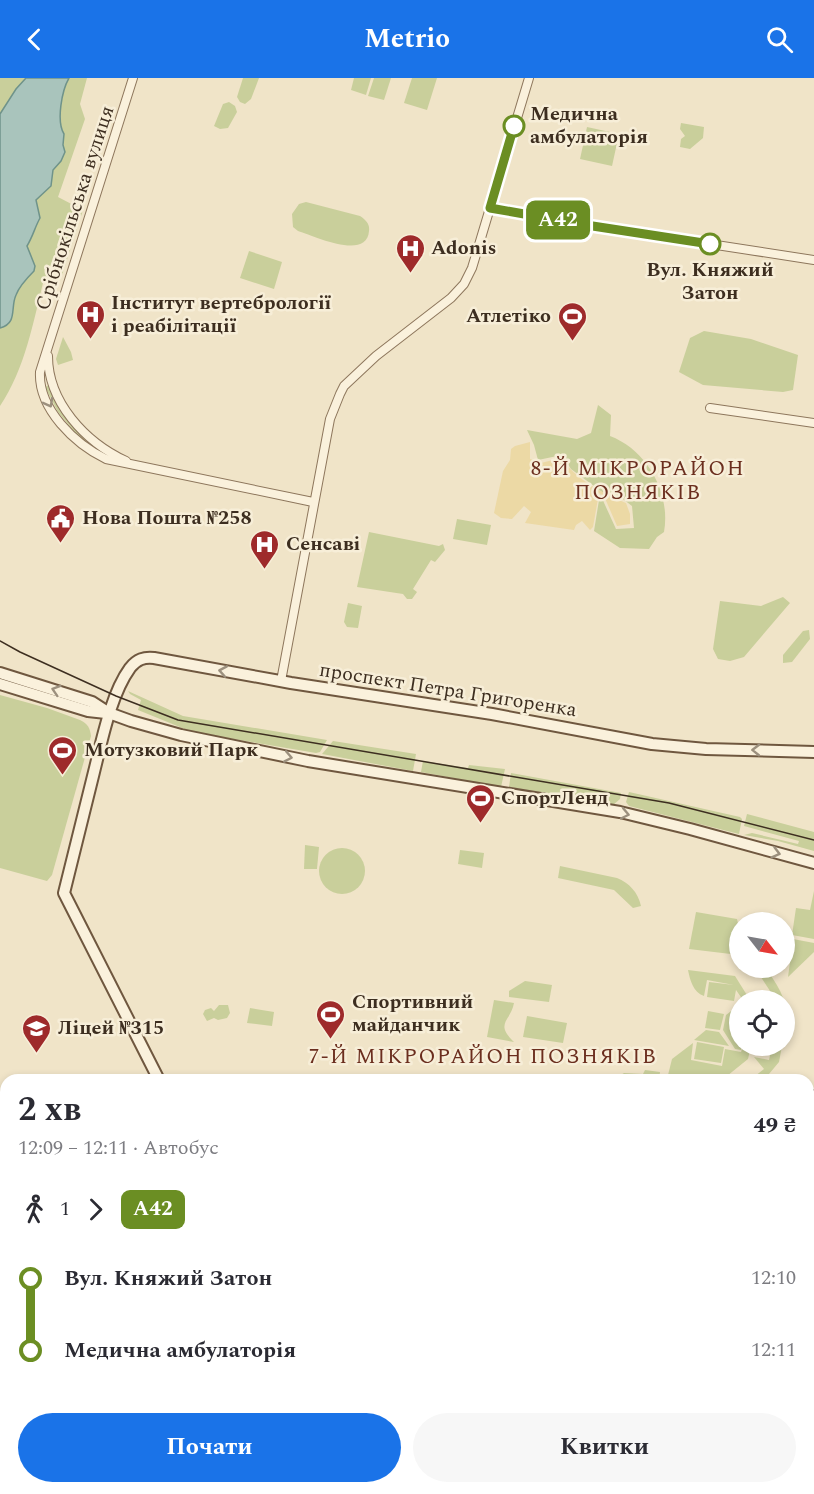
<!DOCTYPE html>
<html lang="uk">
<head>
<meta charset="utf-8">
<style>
	:root { --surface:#fff; --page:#f7f7f7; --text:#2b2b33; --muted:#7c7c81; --accent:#1a73e8 }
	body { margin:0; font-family:Spectral,serif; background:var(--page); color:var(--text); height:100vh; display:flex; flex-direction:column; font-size:22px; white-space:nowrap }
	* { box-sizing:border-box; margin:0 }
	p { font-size:20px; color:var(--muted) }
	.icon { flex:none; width:33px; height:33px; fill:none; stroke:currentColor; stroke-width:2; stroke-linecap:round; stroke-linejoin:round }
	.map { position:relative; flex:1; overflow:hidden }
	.side { position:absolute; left:0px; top:996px; width:814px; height:420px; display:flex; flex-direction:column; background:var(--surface); border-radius:18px 18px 0 0; box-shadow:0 3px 9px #0003 }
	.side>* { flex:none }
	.badge { padding:0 12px; border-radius:9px; font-size:21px; line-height:39px }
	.needle { width:39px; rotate:121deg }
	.controls { position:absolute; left:729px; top:834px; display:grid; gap:12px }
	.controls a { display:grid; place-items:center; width:66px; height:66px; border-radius:50%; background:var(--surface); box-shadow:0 3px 9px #0003; font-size:30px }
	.map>.badge { position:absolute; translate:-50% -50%; box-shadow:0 0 0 3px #fff }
	.legs { display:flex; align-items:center; gap:9px; height:66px; padding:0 18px; font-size:20px }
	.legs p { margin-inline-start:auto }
	.overview { display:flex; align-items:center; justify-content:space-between; height:102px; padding:0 18px }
	h1 { font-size:33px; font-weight:700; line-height:45px }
	.button { display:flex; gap:12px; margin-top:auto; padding:12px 18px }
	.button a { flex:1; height:69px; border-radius:36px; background:var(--accent); color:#fff; font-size:24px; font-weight:700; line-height:69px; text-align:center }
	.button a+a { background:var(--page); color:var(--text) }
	ul { padding:0 18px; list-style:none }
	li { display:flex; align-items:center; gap:21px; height:72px; font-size:22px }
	li i { display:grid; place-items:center; width:9px; height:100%; margin:0 8px; background:currentColor }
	li i::after { content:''; width:15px; height:15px; margin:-8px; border:4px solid; border-radius:50%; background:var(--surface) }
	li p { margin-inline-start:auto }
	li:first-child i { background:linear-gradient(#0000 50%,currentColor 0) }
	li:last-child i { background:linear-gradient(currentColor 50%,#0000 0) }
	header { display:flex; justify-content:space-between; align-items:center; height:78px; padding:0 18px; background:var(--accent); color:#fff; font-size:27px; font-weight:700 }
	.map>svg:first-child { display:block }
</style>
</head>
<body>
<header><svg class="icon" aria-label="back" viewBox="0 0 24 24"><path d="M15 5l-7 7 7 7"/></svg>Metrio<svg class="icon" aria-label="search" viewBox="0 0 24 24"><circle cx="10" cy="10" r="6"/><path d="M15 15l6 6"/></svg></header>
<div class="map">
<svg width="814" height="1416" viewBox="0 0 814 1416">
	<rect width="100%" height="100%" fill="#f0e4c8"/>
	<g fill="#c9cf9b">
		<path d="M0 0H87L80 26 85 41 58 119 83 132 62 197 44 201C33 245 25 291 0 328Z"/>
		<path d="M243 0H259L251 21 245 26 240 24 237 19Z"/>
		<path d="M354 0H371L366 17 351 12Z"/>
		<path d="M374 0H391L384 22 368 18Z"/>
		<path d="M412 0H437L427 32 404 25Z"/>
		<path d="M229 24 235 28 237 34 228 50 220 51 214 48 223 26Z"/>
		<path d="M681 45 704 49 703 60 690 71 680 69 681 61 685 58 680 51Z"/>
		<path d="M587 49 619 56 612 88 580 81Z"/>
		<path d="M306 124 360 138C366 142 370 146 369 153 367 183 314 158 298 153L293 149 292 136 299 126Z"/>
		<path d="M249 173 282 184 274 211 240 200Z"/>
		<path d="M704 253 751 261 798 277 793 312 783 314 703 307 679 294 690 260Z"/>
		<path d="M63 259 71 274 73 282 58 287 56 281Z"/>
		<path d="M49 307 63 332 108 377 107 379 83 364 58 334 45 309Z"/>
		<path d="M598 327 611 337 610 358C647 372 671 415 664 454L657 459 649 471 620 470 594 453 600 416 616 451 634 450 632 428 619 418 602 414 571 391 562 377 538 382 534 367 527 352 577 361 591 355Z"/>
		<path d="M457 441 491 447 487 467 453 461Z"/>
		<path d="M369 454 439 468 443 466 445 472 435 484 431 482 413 511 417 514 412 521H407L403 516 357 509Z"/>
		<path d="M783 519 790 525 744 579 730 583 718 581 713 571 720 523 761 528Z"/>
		<path d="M348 525 362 528 358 550 347 549 344 544Z"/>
		<path d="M809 552 810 561 792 584 783 585V577L803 553Z"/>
		<path d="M128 613 183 638 327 662 320 674 316 675 192 654 138 632 141 622 130 616Z"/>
		<path d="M0 617 47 630 80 642C88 646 90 650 91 658L52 797 47 803 0 790Z"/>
		<path d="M333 663 416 676 413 693 322 676Z"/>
		<path d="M423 683 468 690 469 687 505 691 501 709 421 694Z"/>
		<path d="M511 695 621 715 620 721 613 727 509 709Z"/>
		<path d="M629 714 740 739 742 741 739 756 629 728 626 724Z"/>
		<path d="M747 736 814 754V773L778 763 744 757 752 755 798 766 799 763 744 748Z"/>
		<path d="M305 767 319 769 317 791H304Z"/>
		<circle cx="342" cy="793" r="23"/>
		<path d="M460 772 484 775 482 790 458 786Z"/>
		<path d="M560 788 617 800C629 805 638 814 641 828L633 830 614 812 558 800Z"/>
		<path d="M814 813V861L792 857 796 830 810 832Z"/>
		<path d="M696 834 737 841 739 850V877L689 871Z"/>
		<path d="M793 861 814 865V874L788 899Z"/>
		<path d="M755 890H766C780 912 789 922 785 950L784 922H776Z"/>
		<path d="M688 892 735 898 750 922H743L736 912 734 923 707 919 709 904 734 907 707 902 704 918C693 914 690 902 688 892Z"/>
		<path d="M525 903 552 907 549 924 509 919V913Z"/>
		<path d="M494 922 514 925C511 943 494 945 514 964L487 959Z"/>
		<path d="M219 927H228L230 935 227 940 218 942 214 940 207 943 203 936 205 932 211 930 214 933Z"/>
		<path d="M739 927 740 968H742L741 972 735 971 723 952 726 937Z"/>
		<path d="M250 930 274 934 272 948 247 945Z"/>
		<path d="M708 933 724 936 720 952 705 950Z"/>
		<path d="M527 938 567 945 563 965 523 959Z"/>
		<path d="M706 952 719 954 729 968 694 962Z"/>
		<path d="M697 964 724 969 721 985 694 981Z"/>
		<path d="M693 965 691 982 722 988 725 971 741 974 743 968H751L748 981 722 1002 667 1001 672 981Z"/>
		<path d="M772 968H782L779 984 764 1002H750L764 991 754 979 769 982Z"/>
		<path d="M645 992 660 994 659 1002H613L624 995 643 996Z"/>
		<path d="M814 1288V1381L809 1379 808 1329Z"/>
	</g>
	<path fill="#ecd9a5" d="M530 364V381L541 385 561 380C578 403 601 414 626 425L630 436V446L617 448 604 418 599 415 593 449 590 452 582 443 576 447 574 452 525 445 531 434 524 428 512 441 501 440 494 435 503 393 510 382 511 371 515 368Z"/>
	<path fill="#a9c4bc" stroke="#6f938a" stroke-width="1.5" d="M26 0H69C62 12 56 43 64 56L63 67 65 74 61 83 53 92 51 108 36 122 40 140C35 149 33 158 27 168L35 188 34 193C28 199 19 209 16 217 10 230 18 245 0 250V36L16 11Z"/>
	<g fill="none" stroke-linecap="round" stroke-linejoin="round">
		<defs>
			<g id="street">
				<path d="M133 0 40 294C38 331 75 366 106 381L313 424"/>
				<path d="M491 130 586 147 814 182"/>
				<path d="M48 278C48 324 85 364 126 383"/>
				<path d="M710 330 814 345"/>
				<path d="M281 603 330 341 340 316 344 308 376 278 451 220 464 206 472 190 529 0"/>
				<path d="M168 1416 176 1410"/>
			</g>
			<g id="secondary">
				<path d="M0 595 92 624 109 635 131 643 181 657 308 683 620 734 690 751 814 785"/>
				<path d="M0 606 88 633 106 635"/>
				<path d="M159 1002 64 815C74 774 84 734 94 694 102 662 111 616 130 590 137 581 144 579 154 580L291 605 492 636 652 666 706 671 814 674"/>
				<path d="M808 1056 814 1018"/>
				<path d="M808 1185 814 1149"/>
				<path d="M771 1410 794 1416"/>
				<path d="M747 1416 748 1410"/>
			</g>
		</defs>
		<use href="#street" stroke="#8d765c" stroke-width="10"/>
		<use href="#secondary" stroke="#6f573f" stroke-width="14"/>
		<use href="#street" stroke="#faf1dc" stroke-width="8"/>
		<use href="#secondary" stroke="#faf1dc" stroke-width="10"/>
		<g stroke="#3d2e20" stroke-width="1.5">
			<path d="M0 563 20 574 116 618 178 642 669 725 814 762"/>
			<path d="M808 1109 814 1074"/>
			<path d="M808 1126 812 1102"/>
			<path d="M762 1416 763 1410"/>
		</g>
	</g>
	<defs><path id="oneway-chevron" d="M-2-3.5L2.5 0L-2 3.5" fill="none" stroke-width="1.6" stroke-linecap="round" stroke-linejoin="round" transform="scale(1.5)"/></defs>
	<g stroke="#9c907e">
		<use href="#oneway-chevron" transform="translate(49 325) rotate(62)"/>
		<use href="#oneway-chevron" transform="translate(223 593) rotate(-170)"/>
		<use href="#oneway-chevron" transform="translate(56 612) rotate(-162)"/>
		<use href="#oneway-chevron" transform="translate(756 672) rotate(-179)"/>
		<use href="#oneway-chevron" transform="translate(288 679) rotate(11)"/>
		<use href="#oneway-chevron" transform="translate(625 736) rotate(12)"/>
		<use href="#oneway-chevron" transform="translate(776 775) rotate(15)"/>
	</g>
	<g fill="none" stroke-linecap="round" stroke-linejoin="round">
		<defs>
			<path id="line-1" d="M514 48 490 130 586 147 710 166"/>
		</defs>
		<use href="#line-1" stroke="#fff" stroke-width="14"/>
		<use href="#line-1" stroke="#6b8e23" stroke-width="9"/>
	</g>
	<defs>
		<symbol id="hospital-pin" viewBox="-11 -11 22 30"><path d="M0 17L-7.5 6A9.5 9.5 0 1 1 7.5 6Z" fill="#9e2a2b" stroke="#f7eed8"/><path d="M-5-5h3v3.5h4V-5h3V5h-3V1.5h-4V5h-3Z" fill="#fff"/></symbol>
		<symbol id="stadium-pin" viewBox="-11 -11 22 30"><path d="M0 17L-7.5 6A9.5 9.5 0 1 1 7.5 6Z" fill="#9e2a2b" stroke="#f7eed8"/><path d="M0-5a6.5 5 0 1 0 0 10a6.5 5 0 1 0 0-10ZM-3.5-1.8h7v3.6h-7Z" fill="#fff"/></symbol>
		<symbol id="civic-pin" viewBox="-11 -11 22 30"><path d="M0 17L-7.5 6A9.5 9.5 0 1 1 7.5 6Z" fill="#9e2a2b" stroke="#f7eed8"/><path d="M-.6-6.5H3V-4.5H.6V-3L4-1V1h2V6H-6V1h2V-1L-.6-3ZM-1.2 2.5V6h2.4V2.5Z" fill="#fff"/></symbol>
		<symbol id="school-pin" viewBox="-11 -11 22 30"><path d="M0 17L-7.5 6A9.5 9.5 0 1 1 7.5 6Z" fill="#9e2a2b" stroke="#f7eed8"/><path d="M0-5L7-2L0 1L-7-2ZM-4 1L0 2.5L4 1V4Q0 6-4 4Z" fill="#fff"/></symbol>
	</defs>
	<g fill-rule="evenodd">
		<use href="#hospital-pin" x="394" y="154" width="33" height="45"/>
		<use href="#hospital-pin" x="74" y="220" width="33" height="45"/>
		<use href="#stadium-pin" x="556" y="222" width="33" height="45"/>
		<use href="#civic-pin" x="44" y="424" width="33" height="45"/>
		<use href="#hospital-pin" x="248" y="450" width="33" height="45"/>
		<use href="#stadium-pin" x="46" y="656" width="33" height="45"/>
		<use href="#stadium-pin" x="464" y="704" width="33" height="45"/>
		<use href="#stadium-pin" x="314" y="920" width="33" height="45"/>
		<use href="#school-pin" x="20" y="934" width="33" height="45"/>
	</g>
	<g fill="#fff" stroke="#6b8e23" stroke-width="3">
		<circle cx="514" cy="48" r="10"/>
		<circle cx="710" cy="166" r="10"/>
	</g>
	<g text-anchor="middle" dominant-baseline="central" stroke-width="5" stroke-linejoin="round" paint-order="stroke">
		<g font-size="20" font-weight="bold" fill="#3d2e20" stroke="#f7eed8" text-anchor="start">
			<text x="530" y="36">Медична<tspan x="530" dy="23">амбулаторія</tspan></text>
			<text x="710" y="192" text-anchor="middle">Вул. Княжий<tspan x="710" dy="23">Затон</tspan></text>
		</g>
		<g font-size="20" fill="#3d2e20" stroke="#f7eed8">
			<text transform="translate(75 130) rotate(-72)">Срібнокільська вулиця</text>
			<text transform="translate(448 612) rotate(9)">проспект Петра Григоренка</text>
		</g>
		<g font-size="20" font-weight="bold" fill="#3d2e20" stroke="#f7eed8" text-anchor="start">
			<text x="431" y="170">Adonis</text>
			<text x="111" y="225">Інститут вертебрології<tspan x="111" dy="23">і реабілітації</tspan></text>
			<text x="551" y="238" text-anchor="end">Атлетіко</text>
			<text x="82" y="440">Нова Пошта №258</text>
			<text x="286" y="466">Сенсаві</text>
			<text x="84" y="672">Мотузковий Парк</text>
			<text x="501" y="720">СпортЛенд</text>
			<text x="352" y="924">Спортивний<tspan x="352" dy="23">майданчик</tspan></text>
			<text x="58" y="950">Ліцей №315</text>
		</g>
		<g font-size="21" letter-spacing="1.5" fill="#6b2e1e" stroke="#f7eed8">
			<text x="638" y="391">8-Й МІКРОРАЙОН<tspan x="638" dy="24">ПОЗНЯКІВ</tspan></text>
			<text x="483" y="979">7-Й МІКРОРАЙОН ПОЗНЯКІВ</text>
		</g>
	</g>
</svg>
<div class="controls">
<a><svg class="needle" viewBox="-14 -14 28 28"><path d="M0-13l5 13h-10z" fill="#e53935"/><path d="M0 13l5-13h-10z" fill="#7c7c81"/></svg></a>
<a><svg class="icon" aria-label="locate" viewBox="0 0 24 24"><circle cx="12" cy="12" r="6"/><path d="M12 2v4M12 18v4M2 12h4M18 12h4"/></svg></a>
</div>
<b class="badge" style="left:558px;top:142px;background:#6b8e23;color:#fff">А42</b>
<section class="side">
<div class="overview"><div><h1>2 хв</h1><p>12:09 – 12:11 · Автобус</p></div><b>49 ₴</b></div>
<div class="legs"><svg class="icon" aria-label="walk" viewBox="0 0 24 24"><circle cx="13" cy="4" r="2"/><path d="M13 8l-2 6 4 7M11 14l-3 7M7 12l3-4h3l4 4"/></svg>1<svg class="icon" aria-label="forward" viewBox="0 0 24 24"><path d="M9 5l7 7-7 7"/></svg><b class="badge" style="background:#6b8e23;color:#fff">А42</b></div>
<ul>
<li><i style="color:#6b8e23"></i><b>Вул. Княжий Затон</b><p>12:10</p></li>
<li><i style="color:#6b8e23"></i><b>Медична амбулаторія</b><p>12:11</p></li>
</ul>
<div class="button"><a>Почати</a><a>Квитки</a></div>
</section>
</div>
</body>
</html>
